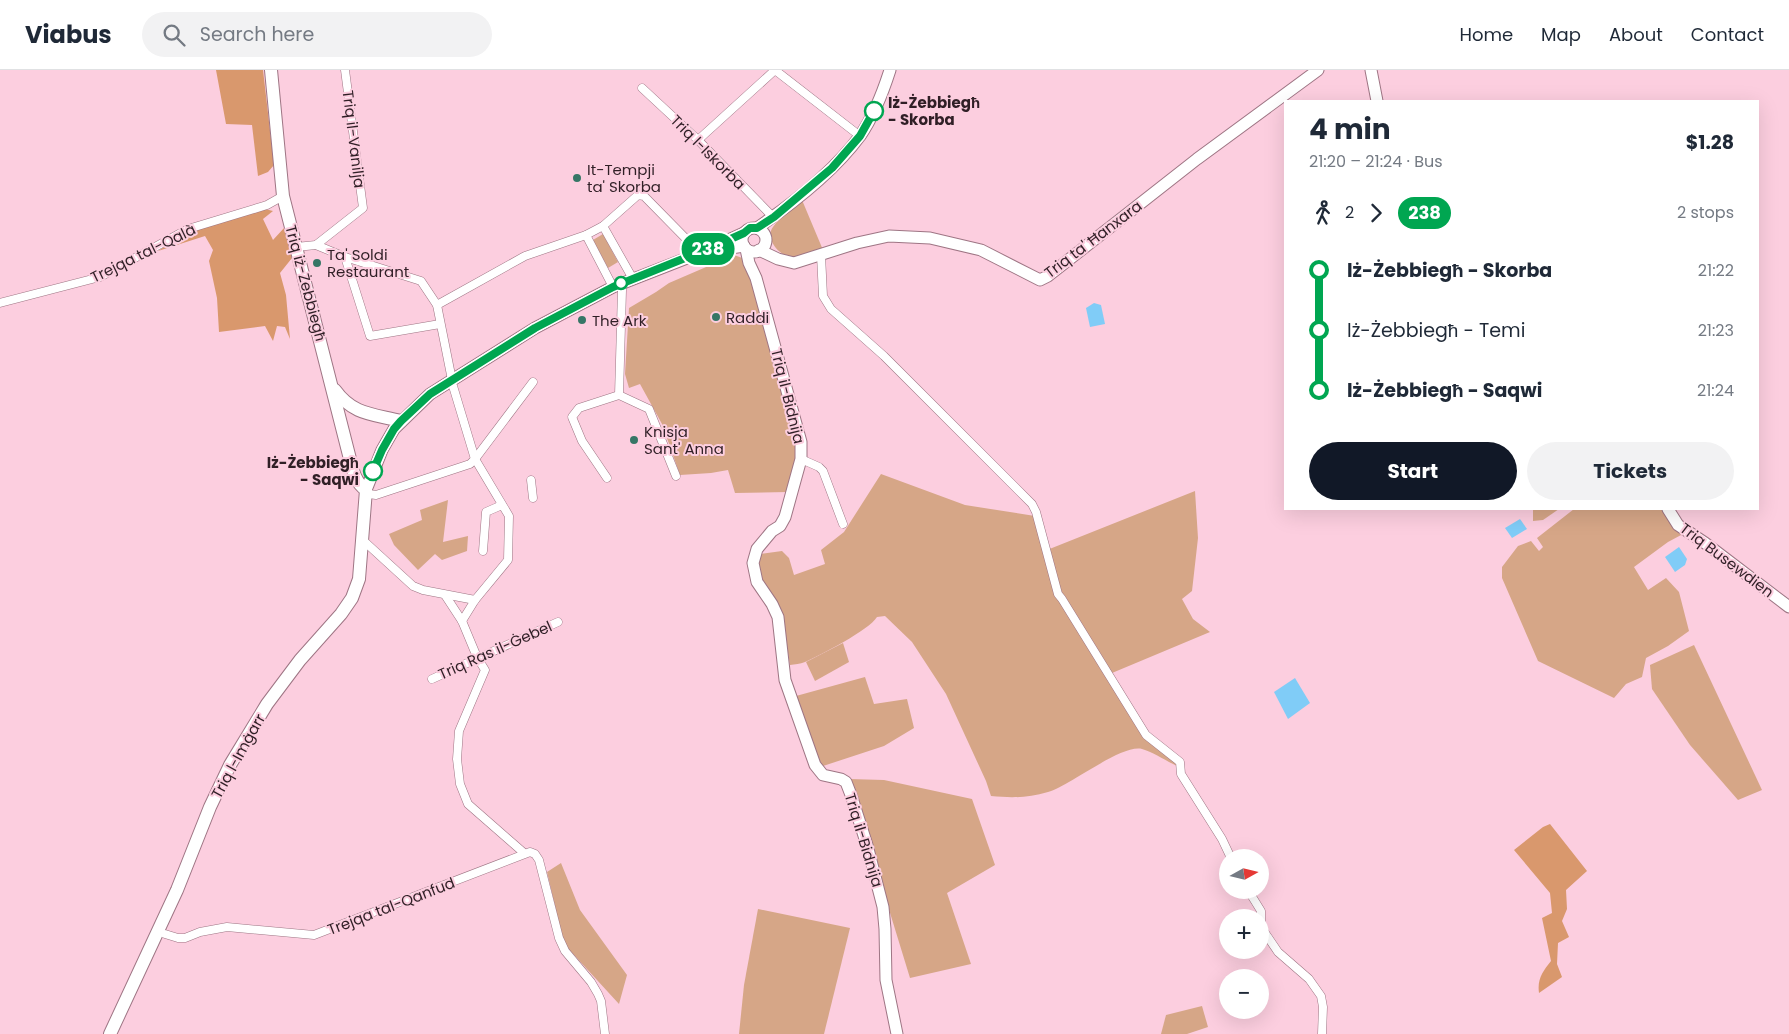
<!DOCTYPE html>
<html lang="en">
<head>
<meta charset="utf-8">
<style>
	:root { --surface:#fff; --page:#f2f2f3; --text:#1f2937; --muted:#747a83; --line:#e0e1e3; --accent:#111827 }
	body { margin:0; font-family:Poppins,sans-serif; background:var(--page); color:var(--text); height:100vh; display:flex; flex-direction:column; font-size:19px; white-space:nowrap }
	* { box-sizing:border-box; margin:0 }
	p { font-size:16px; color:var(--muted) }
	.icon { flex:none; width:28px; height:28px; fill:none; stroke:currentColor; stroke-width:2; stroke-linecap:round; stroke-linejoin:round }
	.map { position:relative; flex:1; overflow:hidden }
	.panel { position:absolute; left:1284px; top:30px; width:475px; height:410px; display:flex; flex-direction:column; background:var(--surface); border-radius:0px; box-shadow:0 5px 20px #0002 }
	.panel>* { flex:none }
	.badge { padding:0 10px; border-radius:16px; font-size:18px; line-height:32px }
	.needle { width:32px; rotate:82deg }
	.buttons { position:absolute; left:1219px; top:779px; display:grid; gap:10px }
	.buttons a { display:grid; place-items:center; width:50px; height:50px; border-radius:50%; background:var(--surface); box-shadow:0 5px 20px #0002; font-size:25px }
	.map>.badge { position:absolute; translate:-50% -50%; box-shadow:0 0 0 2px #fff }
	.legs { display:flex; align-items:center; gap:8px; height:55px; padding:0 25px; font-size:16px }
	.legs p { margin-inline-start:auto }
	.overview { display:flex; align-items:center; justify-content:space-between; height:85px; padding:0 25px }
	h1 { font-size:28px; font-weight:700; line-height:38px }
	.action { display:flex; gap:10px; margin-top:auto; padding:10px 25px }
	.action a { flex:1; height:58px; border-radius:30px; background:var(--accent); color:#fff; font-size:20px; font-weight:700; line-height:58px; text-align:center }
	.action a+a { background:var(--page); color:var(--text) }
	ul { padding:0 25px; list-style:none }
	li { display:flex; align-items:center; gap:18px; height:60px; font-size:19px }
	li i { display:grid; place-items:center; width:8px; height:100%; margin:0 6px; background:currentColor }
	li i::after { content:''; width:12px; height:12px; margin:-6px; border:4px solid; border-radius:50%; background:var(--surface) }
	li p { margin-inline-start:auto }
	li:first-child i { background:linear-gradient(#0000 50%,currentColor 0) }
	li:last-child i { background:linear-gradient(currentColor 50%,#0000 0) }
	header { display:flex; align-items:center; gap:30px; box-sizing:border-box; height:70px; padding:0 25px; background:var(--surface); border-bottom:1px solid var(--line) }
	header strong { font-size:24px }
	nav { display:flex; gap:28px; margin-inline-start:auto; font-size:18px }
	.search { width:350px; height:45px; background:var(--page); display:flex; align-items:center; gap:12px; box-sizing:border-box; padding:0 18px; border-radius:28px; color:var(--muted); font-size:19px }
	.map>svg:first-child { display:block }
</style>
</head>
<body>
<header>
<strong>Viabus</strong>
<div class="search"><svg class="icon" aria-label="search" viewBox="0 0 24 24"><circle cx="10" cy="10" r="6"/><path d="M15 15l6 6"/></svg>Search here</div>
<nav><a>Home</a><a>Map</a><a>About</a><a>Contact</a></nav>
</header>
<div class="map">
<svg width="1789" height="964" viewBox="0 0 1789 964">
	<rect width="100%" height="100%" fill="#fccedf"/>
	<g fill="#d6a687">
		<path d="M802 130 823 180C815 183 802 189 793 188 780 187 764 169 773 157 780 147 793 139 802 130Z"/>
		<path d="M603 164 618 192 608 198 593 170Z"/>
		<path d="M734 185 745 189 783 324 784 337 790 340 799 377 788 422 735 423 728 400 711 403 680 405 662 354 640 314 629 318 625 304 629 238 656 222 669 213Z"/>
		<path d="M881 404 965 435 1035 446 1056 525 1145 668 1174 692 1177 696C1166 691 1153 682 1142 679 1121 674 1070 716 1048 722 1027 728 1012 728 991 726L986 711 946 624 912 572 885 546 877 547C869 560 821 585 805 592 800 594 795 594 790 595L785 564 756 498 761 484 782 481 789 488 794 505 825 494 821 480 844 462Z"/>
		<path d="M1195 421 1198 468 1192 521 1182 529 1193 549 1210 562 1112 603 1085 565 1061 525 1047 480Z"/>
		<path d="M448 430 443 472 468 466 467 481 442 490 435 484 418 500 394 475 389 464 422 450 420 440Z"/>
		<path d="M1533 439H1559L1543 450 1533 451Z"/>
		<path d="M1574 439H1664L1683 464 1668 472 1634 497 1648 520 1666 508 1679 522 1689 561 1668 576 1646 588 1642 607 1626 614 1614 628 1538 591 1502 508V497L1518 476 1531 471 1539 481 1543 477 1537 468Z"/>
		<path d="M843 573 849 592 815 611 806 592Z"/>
		<path d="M1694 575 1762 720 1738 730 1690 675 1652 619 1650 595Z"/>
		<path d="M865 607 874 634 907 629 914 658 884 676 820 697 796 626Z"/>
		<path d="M849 709 884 710 972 729 995 795 947 823 971 894 910 908Z"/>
		<path d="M561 793 580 840 627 905 619 934 564 874 547 802Z"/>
		<path d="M758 839 850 858 824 964H739L744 915Z"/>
		<path d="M1202 936 1208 957 1187 964H1161L1166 945Z"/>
	</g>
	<g fill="#d9986d">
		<path d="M216 0H263L274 95 268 102 258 106 252 55 226 54Z"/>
		<path d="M265 139 273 141 263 149 273 170 284 158 292 188 280 203 286 225 290 269 285 257 277 256 273 271 265 256 219 262 217 228 209 191 213 180 205 166 158 181 180 167 202 158Z"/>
		<path d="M1550 754 1587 801 1566 820 1567 839 1562 851 1569 867 1558 873 1557 894 1562 907 1539 923C1537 909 1543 901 1551 891L1542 848 1552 843 1550 823 1514 780 1543 757Z"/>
	</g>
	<g fill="#80ccf7">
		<path d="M1094 233 1101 235 1105 254 1090 257 1086 238Z"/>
		<path d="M1520 449 1527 459 1512 468 1505 458Z"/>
		<path d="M1679 477 1687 489 1685 495 1675 502 1665 487Z"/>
		<path d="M1295 608 1310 633 1288 649 1274 622Z"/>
	</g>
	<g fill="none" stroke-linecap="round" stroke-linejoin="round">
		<defs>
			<g id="street">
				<path d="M775 0 860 66"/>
				<path d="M642 18 698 70 773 147"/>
				<path d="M698 70 775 0"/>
				<path d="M603 156 633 209"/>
				<path d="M586 165 613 217"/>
				<path d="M316 175 345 187 421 211 437 235 452 310"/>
				<path d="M296 177 316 175 363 138 345 0"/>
				<path d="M821 185 823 226 831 239 884 286 1032 434 1036 442 1058 524 1062 529 1146 665 1180 692 1181 704 1222 769 1231 788"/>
				<path d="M345 187 370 266 440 254"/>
				<path d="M620 214 622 220 619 325 649 339 676 406"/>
				<path d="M0 233 100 207 188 159 267 135 283 126"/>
				<path d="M437 235 525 186 586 165 603 156 638 125 644 126 700 183"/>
				<path d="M453 316 475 389 509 446 508 490 475 530 462 551"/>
				<path d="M801 389 819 397 823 401 843 454"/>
				<path d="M607 408 582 371 572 347 579 338 619 325"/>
				<path d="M531 410 533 428"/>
				<path d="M366 420 369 424 376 425 470 394 475 389 533 312"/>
				<path d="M366 473 413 516 423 520 475 530"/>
				<path d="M483 481 486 442 502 435"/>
				<path d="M445 525 462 551 477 587 485 600 459 661 457 689 460 714 468 734 524 783"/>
				<path d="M432 609 558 552"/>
				<path d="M1248 820 1261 841V857L1278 882 1309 909 1321 926 1323 937 1322 964"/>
				<path d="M165 864 178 868H185L200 862 227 857 314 865 530 782 535 784 539 790 559 868 565 881 591 912 598 924 601 931 605 964"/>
			</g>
			<g id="secondary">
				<path d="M1371 0 1377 31"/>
				<path d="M757 158C792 134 835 100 860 66 873 47 883 22 890 0"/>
				<circle cx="754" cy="170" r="12"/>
				<path d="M746 179 749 193 756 208 801 372V389L785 447 780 456 772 461 757 479 753 493 757 512 772 534 778 547 785 610 815 695 823 705 841 709 846 712 851 725 867 775 883 837 885 859 886 910 897 964"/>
				<path d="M759 180 778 189 794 193 857 173 889 166 930 168 981 180 1040 210 1048 206 1197 89 1318 0"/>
				<path d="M717 182 724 179 744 176"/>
				<path d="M366 420 382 380 394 359 430 324 535 258 613 217 700 183 744 163"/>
				<path d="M1668 439 1678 455 1705 473 1789 537"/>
			</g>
			<g id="primary">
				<path d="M335 320C353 345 373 344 401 351"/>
				<path d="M110 964 177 820 210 737 230 695 267 634 300 590 341 544 352 528 359 509 366 420C355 412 353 401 350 389L283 126 271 0"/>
			</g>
		</defs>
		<use href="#street" stroke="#9e7584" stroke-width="9"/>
		<use href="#secondary" stroke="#9e7584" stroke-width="13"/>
		<use href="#primary" stroke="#9e7584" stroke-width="14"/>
		<use href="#street" stroke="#fff" stroke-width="8"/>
		<use href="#secondary" stroke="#fff" stroke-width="11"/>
		<use href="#primary" stroke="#fff" stroke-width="12"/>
	</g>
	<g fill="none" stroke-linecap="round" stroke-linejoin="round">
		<defs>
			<path id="line-1" d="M373 401 382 380 394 359 401 351 430 324 535 258 613 217 715 176 744 163 750 158H757L774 147 832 98 860 66 874 41"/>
		</defs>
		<use href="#line-1" stroke="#fff" stroke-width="11"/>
		<use href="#line-1" stroke="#00a651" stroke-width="8"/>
	</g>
	<g fill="#fff" stroke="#00a651" stroke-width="2.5">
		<circle cx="874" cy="41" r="9"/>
		<circle cx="621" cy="213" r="6"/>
		<circle cx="373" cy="401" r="9"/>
	</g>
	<g fill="#367666" stroke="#fccedf" stroke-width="2">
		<circle cx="577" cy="108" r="5"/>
		<circle cx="317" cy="193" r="5"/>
		<circle cx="716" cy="247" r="5"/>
		<circle cx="582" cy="250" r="5"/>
		<circle cx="634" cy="370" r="5"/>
	</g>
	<g text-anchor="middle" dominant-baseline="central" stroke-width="4" stroke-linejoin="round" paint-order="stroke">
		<g font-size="15" font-weight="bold" fill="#301f26" stroke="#fccedf" text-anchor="start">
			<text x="888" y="32">Iż-Żebbiegħ<tspan x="888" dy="17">- Skorba</tspan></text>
			<text x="359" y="392" text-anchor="end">Iż-Żebbiegħ<tspan x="359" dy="17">- Saqwi</tspan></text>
		</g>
		<g font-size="15" fill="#301f26" stroke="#fccedf">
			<text transform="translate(354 69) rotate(83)">Triq il-Vanilja</text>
			<text transform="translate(708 82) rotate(45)">Triq l-Iskorba</text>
			<text transform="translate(1093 169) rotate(-37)">Triq ta' Ħanxara</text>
			<text transform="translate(143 183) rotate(-26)">Trejqa tal-Qalà</text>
			<text transform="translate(306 213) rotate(75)">Triq iż-Żebbiegħ</text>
			<text transform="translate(788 326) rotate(76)">Triq il-Bidnija</text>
			<text transform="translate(1727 490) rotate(37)">Triq Busewdien</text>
			<text transform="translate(495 580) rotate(-24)">Triq Ras il-Ġebel</text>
			<text transform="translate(238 686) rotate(-61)">Triq l-Imġarr</text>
			<text transform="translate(864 770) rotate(73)">Triq il-Bidnija</text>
			<text transform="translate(391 836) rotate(-21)">Trejqa tal-Qanfud</text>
		</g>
		<g font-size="15" fill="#301f26" stroke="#fccedf" text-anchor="start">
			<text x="587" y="99">It-Tempji<tspan x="587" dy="17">ta' Skorba</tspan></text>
			<text x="327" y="184">Ta' Soldi<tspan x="327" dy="17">Restaurant</tspan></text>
			<text x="726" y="247">Raddi</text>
			<text x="592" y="250">The Ark</text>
			<text x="644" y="361">Knisja<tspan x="644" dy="17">Sant' Anna</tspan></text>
		</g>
	</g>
</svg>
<div class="buttons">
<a><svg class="needle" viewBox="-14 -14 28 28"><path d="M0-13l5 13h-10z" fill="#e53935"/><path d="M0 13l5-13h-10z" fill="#747a83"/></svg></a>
<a>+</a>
<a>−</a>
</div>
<b class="badge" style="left:708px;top:179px;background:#00a651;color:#fff">238</b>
<section class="panel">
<div class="overview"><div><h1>4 min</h1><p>21:20 – 21:24 · Bus</p></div><b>$1.28</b></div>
<div class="legs"><svg class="icon" aria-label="walk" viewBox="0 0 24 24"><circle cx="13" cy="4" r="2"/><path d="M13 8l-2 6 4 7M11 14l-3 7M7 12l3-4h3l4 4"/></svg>2<svg class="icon" aria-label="forward" viewBox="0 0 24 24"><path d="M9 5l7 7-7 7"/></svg><b class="badge" style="background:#00a651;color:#fff">238</b><p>2 stops</p></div>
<ul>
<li><i style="color:#00a651"></i><b>Iż-Żebbiegħ - Skorba</b><p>21:22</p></li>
<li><i style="color:#00a651"></i><span>Iż-Żebbiegħ - Temi</span><p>21:23</p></li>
<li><i style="color:#00a651"></i><b>Iż-Żebbiegħ - Saqwi</b><p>21:24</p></li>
</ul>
<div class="action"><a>Start</a><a>Tickets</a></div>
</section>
</div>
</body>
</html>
